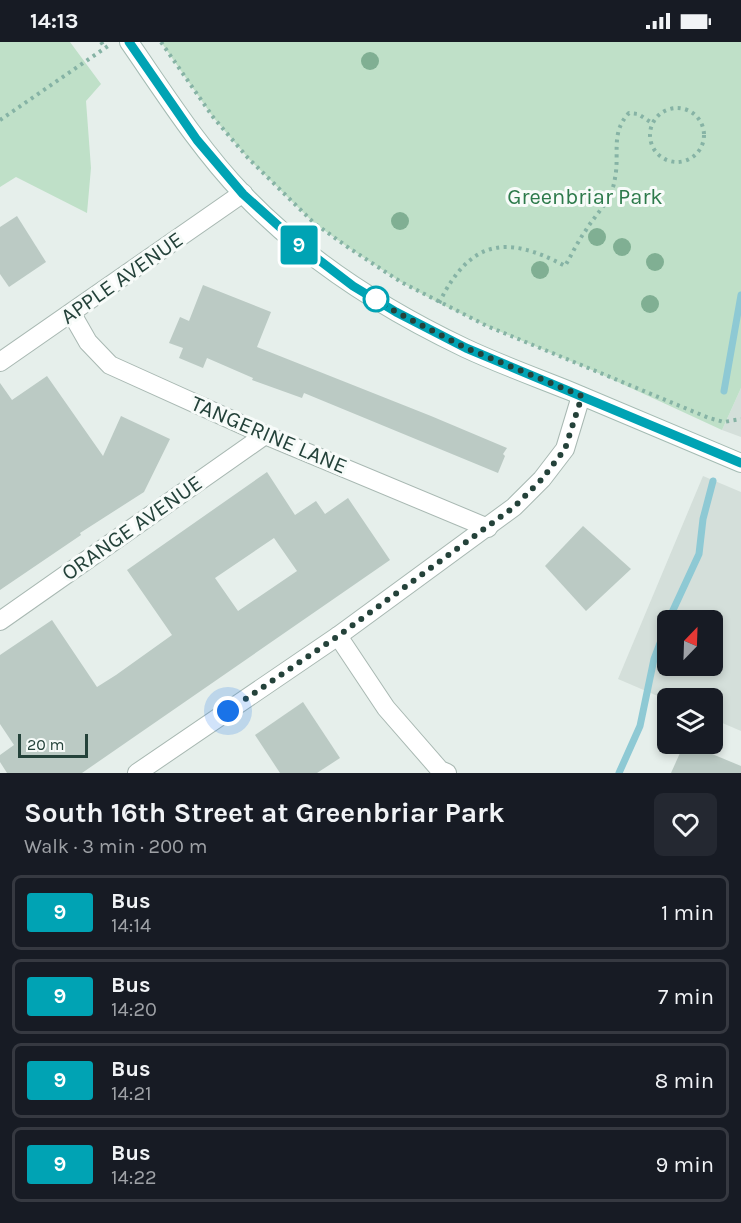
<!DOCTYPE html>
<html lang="en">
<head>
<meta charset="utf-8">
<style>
	:root { --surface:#171b24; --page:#242831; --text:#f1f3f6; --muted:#9ea1a6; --line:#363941 }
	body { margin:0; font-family:Karla,sans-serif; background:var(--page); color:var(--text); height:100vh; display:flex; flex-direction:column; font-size:22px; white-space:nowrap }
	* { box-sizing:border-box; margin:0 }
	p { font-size:20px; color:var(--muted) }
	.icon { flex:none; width:33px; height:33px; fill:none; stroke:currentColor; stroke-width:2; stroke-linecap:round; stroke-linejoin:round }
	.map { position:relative; height:731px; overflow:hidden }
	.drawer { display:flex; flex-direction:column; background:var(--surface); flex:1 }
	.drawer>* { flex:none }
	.badge { padding:0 12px; border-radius:4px; font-size:21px; line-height:39px }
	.needle { width:39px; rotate:23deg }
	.controls { position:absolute; left:657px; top:568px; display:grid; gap:12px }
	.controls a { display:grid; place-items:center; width:66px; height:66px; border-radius:9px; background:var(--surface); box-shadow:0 3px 9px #0003; font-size:30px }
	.scale { position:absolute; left:18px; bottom:15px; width:70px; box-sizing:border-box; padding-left:6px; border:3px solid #24423a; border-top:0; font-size:16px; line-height:21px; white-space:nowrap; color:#24423a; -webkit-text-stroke:4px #f7fbf9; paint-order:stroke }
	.you { position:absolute; width:30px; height:30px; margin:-15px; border:4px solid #fff; border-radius:50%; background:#1a73e8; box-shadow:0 0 0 9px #1a73e833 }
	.map>.badge { position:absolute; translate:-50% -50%; box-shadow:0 0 0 3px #fff }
	.round { display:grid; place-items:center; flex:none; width:63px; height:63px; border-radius:9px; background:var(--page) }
	.summary { display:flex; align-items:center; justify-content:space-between; height:102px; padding:0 24px }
	h1 { font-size:28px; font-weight:700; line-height:45px }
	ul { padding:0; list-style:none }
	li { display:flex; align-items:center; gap:18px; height:75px; margin:0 12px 9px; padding:0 12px; border:3px solid var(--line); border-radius:9px }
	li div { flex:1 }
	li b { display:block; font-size:22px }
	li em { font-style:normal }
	li .badge { min-width:66px; font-weight:700; text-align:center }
	.status { display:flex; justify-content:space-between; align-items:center; height:42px; padding:0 30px; background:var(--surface); direction:ltr }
	.status svg { height:16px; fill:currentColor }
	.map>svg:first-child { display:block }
</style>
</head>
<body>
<div class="status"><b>14:13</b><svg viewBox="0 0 49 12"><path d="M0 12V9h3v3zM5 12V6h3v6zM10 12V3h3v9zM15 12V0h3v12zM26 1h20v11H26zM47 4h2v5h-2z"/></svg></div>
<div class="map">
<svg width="741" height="731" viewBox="0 0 741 731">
	<rect width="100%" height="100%" fill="#e6efeb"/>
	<g fill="#d4dfda" fill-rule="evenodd">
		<path d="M741 346V395L722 388Z"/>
		<path d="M703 434 741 450V689L713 677 712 657 667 658 618 637ZM668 579H712V624H668Z"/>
	</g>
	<g fill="#bfe0c8">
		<path d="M0 0H70L101 42 86 59 91 126 87 171 16 135 0 145Z"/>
		<path d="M161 0H741V346L722 388 592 328 487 284 439 261 401 240 349 206 314 181 248 116 213 75Z"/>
	</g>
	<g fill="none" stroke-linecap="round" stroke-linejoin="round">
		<g stroke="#8ec9d4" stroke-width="7">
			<path d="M724 349 741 253"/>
			<path d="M668 579 699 512 703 477 713 439"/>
			<path d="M619 731 640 684 654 617 668 580"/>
		</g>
	</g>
	<g fill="#bbcac4" fill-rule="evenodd">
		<path d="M17 174 46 220 9 245 0 232V185Z"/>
		<path d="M203 243 271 270 257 305 431 374 507 406 503 412 505 414 498 431 304 351 302 356 252 338 253 336 207 316 203 326 179 316 183 306 169 301 180 275 189 279Z"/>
		<path d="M47 334 103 414 121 374 170 397 144 450 80 491 81 493 0 548V341L12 358Z"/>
		<path d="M267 430 295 473 316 459 325 472 348 456 390 518 82 731H7L0 720V713L14 703 0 682V613L52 578 97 645 116 633 172 593 127 528ZM274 496 297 529 238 569 215 536Z"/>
		<path d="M583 484 631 527 586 569 545 524Z"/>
		<path d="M303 660 340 716 317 731H280L255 693Z"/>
		<path d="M684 702H688L741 724V731H671Z"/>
	</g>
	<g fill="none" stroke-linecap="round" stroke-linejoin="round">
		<defs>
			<g id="minor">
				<path d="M72 272 88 300 110 323 265 393 488 486"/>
				<path d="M0 320 243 151"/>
				<path d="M0 579 265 393"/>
				<path d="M338 594 386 666 440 728 447 731"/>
				<path d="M137 731 338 594 514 465 542 437 565 407 581 354"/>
			</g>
			<path id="secondary" d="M129 0C165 52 199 106 243 152 306 218 383 267 465 306 499 322 535 335 570 349 627 373 684 397 741 421"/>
		</defs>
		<use href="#minor" stroke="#a8b8b2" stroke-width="20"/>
		<use href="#secondary" stroke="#a4bbb3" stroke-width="20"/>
		<g stroke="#86b3a5" stroke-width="4" stroke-dasharray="3 4.5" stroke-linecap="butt">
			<path d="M101 0 105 6"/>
			<path d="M161 0 213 75 248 116 314 181 349 206 401 240 487 284 709 376 724 380 741 377"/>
			<circle cx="677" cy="93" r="27"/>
			<path d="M0 78 111 2"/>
			<path d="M439 261C470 198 506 192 565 224 572 212 578 199 586 188 597 170 612 159 615 136 620 111 610 91 629 71L638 72 652 81"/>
		</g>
		<use href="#minor" stroke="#fff" stroke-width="18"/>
		<use href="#secondary" stroke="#fff" stroke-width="18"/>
	</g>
	<g fill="#80af93">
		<circle cx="370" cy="19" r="9"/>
		<circle cx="400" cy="179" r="9"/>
		<circle cx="597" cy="195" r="9"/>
		<circle cx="622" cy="205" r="9"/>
		<circle cx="655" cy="220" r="9"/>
		<circle cx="540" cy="228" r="9"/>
		<circle cx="650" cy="262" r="9"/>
	</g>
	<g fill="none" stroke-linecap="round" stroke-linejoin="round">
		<defs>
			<path id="line" d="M129 0 197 98 243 152 302 205 353 244 396 270 466 306 741 421"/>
		</defs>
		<use href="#line" stroke="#fff" stroke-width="14"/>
		<use href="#line" stroke="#00a3b4" stroke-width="9"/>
		<path stroke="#24423a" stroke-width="6" stroke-dasharray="0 10.8" d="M228 669 338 594 514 465 542 437 565 407 582 354 466 306 396 270 376 257"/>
	</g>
	<circle fill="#fff" stroke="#00a3b4" stroke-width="3" cx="376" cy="257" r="12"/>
	<g text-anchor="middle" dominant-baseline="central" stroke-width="6" stroke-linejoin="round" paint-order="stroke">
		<g font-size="22" fill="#2d7a4b" stroke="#f7fbf9">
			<text x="585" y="155">Greenbriar Park</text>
		</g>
		<g font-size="22" fill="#24423a" stroke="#f7fbf9">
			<text transform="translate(122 236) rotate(-35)">APPLE AVENUE</text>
			<text transform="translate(269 393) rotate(23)">TANGERINE LANE</text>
			<text transform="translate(132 486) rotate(-35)">ORANGE AVENUE</text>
		</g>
	</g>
</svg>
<div class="controls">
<a><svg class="needle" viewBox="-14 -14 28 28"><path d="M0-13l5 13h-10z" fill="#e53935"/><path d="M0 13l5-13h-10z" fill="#9ea1a6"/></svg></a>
<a><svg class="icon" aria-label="layers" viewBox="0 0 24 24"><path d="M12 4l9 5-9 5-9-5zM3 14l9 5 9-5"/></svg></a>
</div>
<div class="scale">20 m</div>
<div class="you" style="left:228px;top:669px"></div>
<b class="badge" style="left:299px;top:203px;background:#00a3b4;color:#fff">9</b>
</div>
<section class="drawer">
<div class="summary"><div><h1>South 16th Street at Greenbriar Park</h1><p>Walk · 3 min · 200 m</p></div><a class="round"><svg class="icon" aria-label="heart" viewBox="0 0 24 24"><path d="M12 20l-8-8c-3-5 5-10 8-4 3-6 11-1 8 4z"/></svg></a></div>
<ul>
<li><span class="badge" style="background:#00a3b4;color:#fff">9</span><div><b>Bus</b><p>14:14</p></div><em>1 min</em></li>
<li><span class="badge" style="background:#00a3b4;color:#fff">9</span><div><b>Bus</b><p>14:20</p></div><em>7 min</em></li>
<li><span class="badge" style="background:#00a3b4;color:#fff">9</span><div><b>Bus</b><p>14:21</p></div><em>8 min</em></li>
<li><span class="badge" style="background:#00a3b4;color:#fff">9</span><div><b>Bus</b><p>14:22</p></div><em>9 min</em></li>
</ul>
</section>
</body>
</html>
